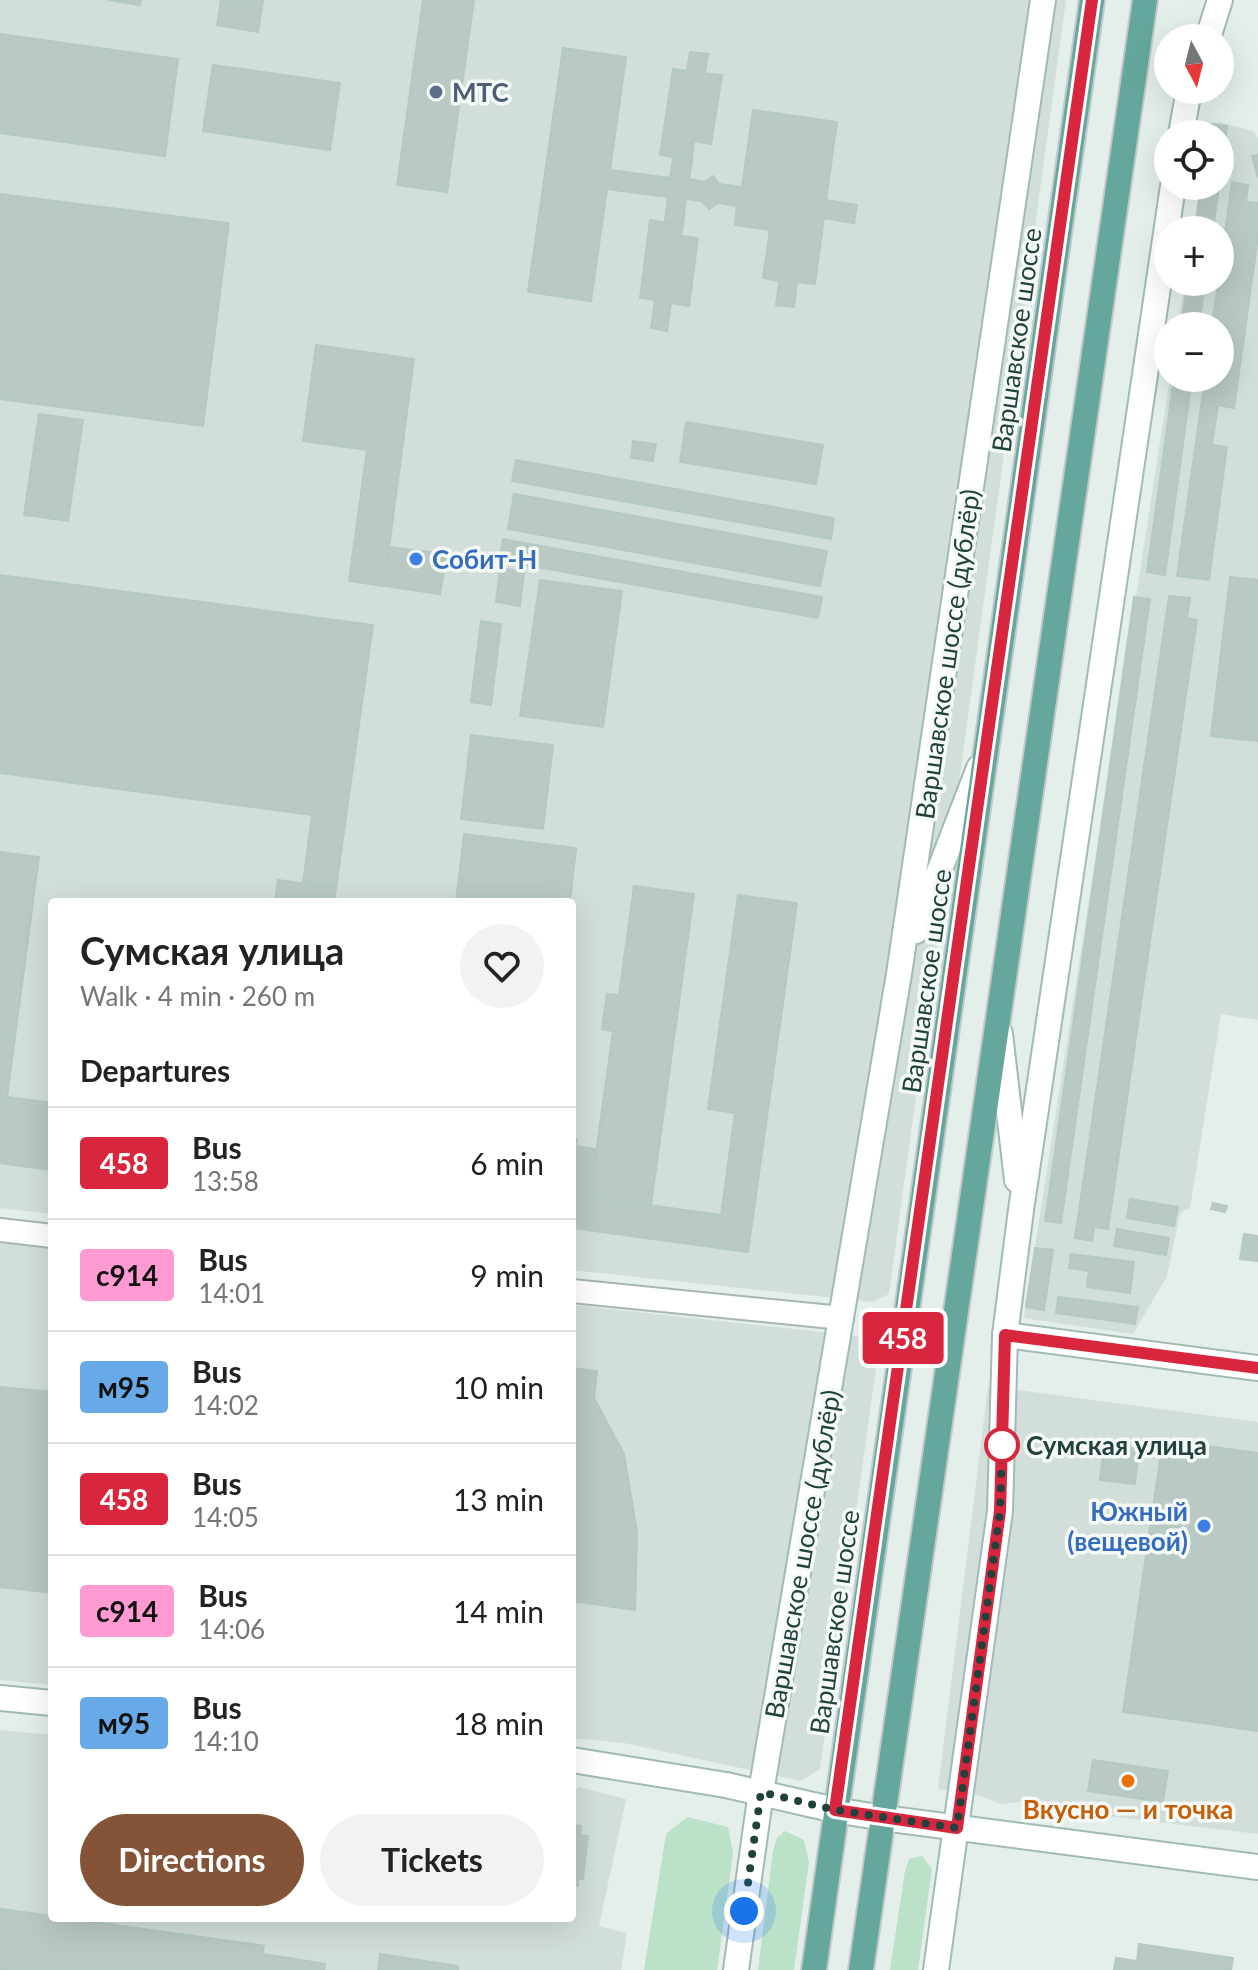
<!DOCTYPE html>
<html lang="en">
<head>
<meta charset="utf-8">
<style>
	:root { --surface:#fff; --page:#f2f2f2; --text:#222; --muted:#767676; --line:#e0e0e0; --accent:#845338 }
	body { margin:0; font-family:Lato,sans-serif; background:var(--page); color:var(--text); height:100vh; display:flex; flex-direction:column; font-size:30px; white-space:nowrap }
	* { box-sizing:border-box; margin:0 }
	p { font-size:26px; color:var(--muted) }
	.icon { flex:none; width:44px; height:44px; fill:none; stroke:currentColor; stroke-width:2; stroke-linecap:round; stroke-linejoin:round }
	.map { position:relative; flex:1; overflow:hidden }
	.side { position:absolute; left:48px; top:898px; width:528px; height:1024px; display:flex; flex-direction:column; background:var(--surface); border-radius:8px; box-shadow:0 8px 32px #0002 }
	.side>* { flex:none }
	.badge { padding:0 16px; border-radius:6px; font-size:28px; line-height:52px }
	.needle { width:52px; rotate:173deg }
	.tools { position:absolute; left:1154px; top:24px; display:grid; gap:16px }
	.tools a { display:grid; place-items:center; width:80px; height:80px; border-radius:50%; background:var(--surface); box-shadow:0 8px 32px #0002; font-size:40px }
	.you { position:absolute; width:40px; height:40px; margin:-20px; border:6px solid #fff; border-radius:50%; background:#1a73e8; box-shadow:0 0 0 12px #1a73e833 }
	.map>.badge { position:absolute; translate:-50% -50%; box-shadow:0 0 0 4px #fff }
	h2 { padding:0 32px; font-size:30px; line-height:72px }
	.round { display:grid; place-items:center; flex:none; width:84px; height:84px; border-radius:42px; background:var(--page) }
	.head { display:flex; align-items:center; justify-content:space-between; height:136px; padding:0 32px }
	h1 { font-size:38px; font-weight:700; line-height:60px }
	.button { display:flex; gap:16px; margin-top:auto; padding:16px 32px }
	.button a { flex:1; height:92px; border-radius:48px; background:var(--accent); color:#fff; font-size:32px; font-weight:700; line-height:92px; text-align:center }
	.button a+a { background:var(--page); color:var(--text) }
	ul { padding:0; list-style:none }
	li { display:flex; align-items:center; gap:24px; height:112px; padding:0 32px; border-top:2px solid var(--line) }
	li div { flex:1 }
	li b { display:block; font-size:30px }
	li em { font-style:normal }
	li .badge { min-width:88px; font-weight:700; text-align:center }
	.map>svg:first-child { display:block }
</style>
</head>
<body>
<div class="map">
<svg width="1258" height="1970" viewBox="0 0 1258 1970">
	<rect width="100%" height="100%" fill="#e4eeeb"/>
	<g fill="#d2deda">
		<path d="M0 0H1066L889 1294 873 1302 572 1270V902H52V1214L0 1208Z"/>
		<path d="M1218 122 1254 131 1258 138V1020L1221 1014 1190 1208 1180 1213 1167 1276 1133 1334 1024 1318 1170 378H1220V326H1178L1185 282H1220V230H1193L1200 186H1220V134H1206L1207 123Z"/>
		<path d="M0 1242 52 1247V1685L0 1680Z"/>
		<path d="M572 1305 867 1337 879 1347 820 1769 801 1781 624 1743 572 1738Z"/>
		<path d="M988 1386 1258 1422V1834L1049 1809 1025 1801 1001 1804 981 1796 938 1789Z"/>
		<path d="M0 1730 52 1735V1918H572V1793L579 1787 626 1799 599 1926 627 1933 621 1970H0Z"/>
	</g>
	<g fill="#bbe1c9">
		<path d="M687 1817 728 1827 733 1853 717 1970H644L666 1834Z"/>
		<path d="M785 1831 804 1840 809 1862 794 1970H758L773 1851 777 1838Z"/>
		<path d="M922 1856 932 1869 918 1970H890L905 1871 909 1859Z"/>
	</g>
	<g fill="#b9c9c4" stroke="#b5c9c3" stroke-width="2">
		<path d="M108 0H141L140 5Z"/>
		<path d="M221 0 263 1 258 32 217 25Z"/>
		<path d="M423 0H474L447 192 397 185Z"/>
		<path d="M0 34 178 59 165 156 0 133Z"/>
		<path d="M563 48 626 57 610 170 670 178 673 158 692 161 689 179 704 182 713 176 719 184 742 187 753 110 837 122 826 200 857 205 854 223 824 218 815 284 797 282 794 307 776 305 779 281 763 278 770 230 735 225 737 206 718 203 709 209 702 201 686 199 683 224 665 221 668 197 607 189 591 301 528 292Z"/>
		<path d="M690 52 708 54 705 73 722 75 711 144 694 141 692 160 660 155 673 69 687 71Z"/>
		<path d="M213 65 340 83 330 150 203 131Z"/>
		<path d="M1209 124 1227 126 1220 177V134H1208Z"/>
		<path d="M1258 155V178L1252 156Z"/>
		<path d="M1232 182 1248 185 1246 202 1258 203V237L1234 408 1218 405 1212 445 1227 447 1209 580 1177 576 1205 378H1220V326H1212Z"/>
		<path d="M1201 186H1219L1213 230H1195Z"/>
		<path d="M0 194 229 223 203 426 0 399Z"/>
		<path d="M650 220 683 225 681 236 698 238 689 306 671 303 667 331 651 328 655 300 640 298Z"/>
		<path d="M1188 282H1205L1199 326H1181Z"/>
		<path d="M316 345 414 359 384 586 349 581 367 450 303 441Z"/>
		<path d="M1174 378H1192L1165 575 1147 572Z"/>
		<path d="M39 414 83 420 68 521 24 515Z"/>
		<path d="M686 422 823 445 816 484 680 462Z"/>
		<path d="M633 441 656 444 653 461 631 458Z"/>
		<path d="M516 460 834 518 831 539 512 481Z"/>
		<path d="M514 494 827 551 820 586 508 529Z"/>
		<path d="M503 539 822 597 818 618 499 560Z"/>
		<path d="M389 547 447 554 440 594 384 586Z"/>
		<path d="M500 568 524 572 520 606 496 602Z"/>
		<path d="M0 575 373 625 336 888 303 883 312 815 0 773Z"/>
		<path d="M1230 577 1258 580V741L1211 736Z"/>
		<path d="M540 580 622 591 603 727 520 716Z"/>
		<path d="M1169 596 1190 598 1187 618 1197 620 1108 1229 1094 1227 1092 1241 1075 1238Z"/>
		<path d="M1134 597 1150 599 1061 1223 1045 1221Z"/>
		<path d="M481 621 501 624 491 705 471 702Z"/>
		<path d="M471 735 553 745 543 829 461 819Z"/>
		<path d="M464 834 576 848 570 902H456Z"/>
		<path d="M0 852 39 857 7 1097 52 1103V1170L0 1163Z"/>
		<path d="M278 880 336 888 334 902H275Z"/>
		<path d="M634 886 694 894 651 1205 590 1197 613 1031 602 1029 607 994 619 995Z"/>
		<path d="M738 895 797 903 748 1252 572 1228V1186L591 1188 590 1197 721 1215 735 1113 708 1109Z"/>
		<path d="M572 1138 577 1139 576 1146 596 1149 591 1188 572 1186Z"/>
		<path d="M1130 1199 1178 1207 1174 1226 1127 1218Z"/>
		<path d="M1213 1203 1227 1206 1225 1212 1211 1209Z"/>
		<path d="M1117 1229 1169 1238 1166 1255 1114 1246Z"/>
		<path d="M1244 1234 1258 1236V1261L1240 1259Z"/>
		<path d="M1035 1248 1053 1250 1044 1310 1026 1307Z"/>
		<path d="M1071 1254 1134 1262 1130 1293 1087 1287 1089 1271 1069 1268Z"/>
		<path d="M1058 1297 1138 1307 1135 1324 1056 1313Z"/>
		<path d="M572 1368 597 1371 594 1398 624 1454 637 1532 635 1610 572 1601Z"/>
		<path d="M0 1387 52 1392V1593L0 1587Z"/>
		<path d="M1163 1440 1258 1453V1731L1123 1712Z"/>
		<path d="M1104 1444 1139 1449 1135 1484 1100 1480Z"/>
		<path d="M1093 1760 1168 1771 1163 1802 1088 1791Z"/>
		<path d="M572 1825 581 1826 580 1835 588 1836 583 1879H578V1886L572 1885Z"/>
		<path d="M0 1909 264 1946 262 1954 325 1964 324 1970H0Z"/>
		<path d="M0 1909 264 1946 262 1954 325 1964 324 1970H0Z"/>
		<path d="M1139 1944 1233 1958 1231 1970H1114L1116 1958 1137 1961Z"/>
		<path d="M380 1954 458 1966V1970H378Z"/>
	</g>
	<g fill="none" stroke-linecap="round" stroke-linejoin="round">
		<defs>
			<g id="street">
				<path d="M0 1230 52 1236"/>
				<path d="M572 1291 842 1318"/>
			</g>
			<g id="secondary">
				<path d="M1208 38 1220 0"/>
				<path d="M1181 134 1189 90"/>
				<path d="M916 931 979 768"/>
				<path d="M1000 1034 1017 1180"/>
				<path d="M1005 1335 1258 1368"/>
				<path d="M0 1698 52 1703"/>
				<path d="M572 1760 726 1785 835 1810 883 1818 1258 1867"/>
				<path d="M736 1970 761 1792 899 974 1043 0"/>
				<path d="M936 1970 1000 1511 1005 1335 1021 1210 1173 186"/>
			</g>
			<g id="primary">
				<path d="M814 1970 1092 0"/>
				<path d="M861 1970 1145 0"/>
			</g>
		</defs>
		<use href="#street" stroke="#a6b7b3" stroke-width="26"/>
		<use href="#secondary" stroke="#a1bbb4" stroke-width="28"/>
		<use href="#primary" stroke="#c1cac8" stroke-width="28"/>
		<use href="#street" stroke="#fff" stroke-width="22"/>
		<use href="#secondary" stroke="#fff" stroke-width="24"/>
		<use href="#primary" stroke="#65a79c" stroke-width="24"/>
	</g>
	<g fill="none" stroke-linecap="round" stroke-linejoin="round">
		<defs>
			<path id="line" d="M1092 0 835 1810 957 1828 1000 1511 1005 1335 1258 1368"/>
		</defs>
		<use href="#line" stroke="#fff" stroke-width="18"/>
		<use href="#line" stroke="#d7263d" stroke-width="12"/>
		<path stroke="#21423c" stroke-width="8" stroke-dasharray="0 14.4" d="M744 1911 761 1792 835 1810 957 1828 1000 1511 1002 1445"/>
	</g>
	<circle fill="#5c6f8a" stroke="#f5faf8" stroke-width="3" cx="436" cy="92" r="8"/>
	<g fill="#3f7fe0" stroke="#f5faf8" stroke-width="3">
		<circle cx="416" cy="559" r="8"/>
		<circle cx="1204" cy="1526" r="8"/>
	</g>
	<circle fill="#fff" stroke="#d7263d" stroke-width="4" cx="1002" cy="1445" r="16"/>
	<circle fill="#e8710a" stroke="#f5faf8" stroke-width="3" cx="1128" cy="1781" r="8"/>
	<g text-anchor="middle" dominant-baseline="central" stroke-width="7" stroke-linejoin="round" paint-order="stroke">
		<g font-size="26" font-weight="bold" fill="#4e5e75" stroke="#f5faf8" text-anchor="start">
			<text x="452" y="92">МТС</text>
		</g>
		<g font-size="26" fill="#21423c" stroke="#f5faf8">
			<text transform="translate(1016 340) rotate(-82)">Варшавское шоссе</text>
			<text transform="translate(947 654) rotate(-82)">Варшавское шоссе (дублёр)</text>
			<text transform="translate(926 981) rotate(-82)">Варшавское шоссе</text>
			<text transform="translate(802 1554) rotate(-80)">Варшавское шоссе (дублёр)</text>
			<text transform="translate(834 1622) rotate(-82)">Варшавское шоссе</text>
		</g>
		<g font-size="26" font-weight="bold" fill="#366cbe" stroke="#f5faf8" text-anchor="start">
			<text x="432" y="559">Собит-Н</text>
			<text x="1188" y="1511" text-anchor="end">Южный<tspan x="1188" dy="30">(вещевой)</tspan></text>
		</g>
		<g font-size="26" font-weight="bold" fill="#21423c" stroke="#f5faf8" text-anchor="start">
			<text x="1026" y="1445">Сумская улица</text>
		</g>
		<g font-size="26" font-weight="bold" fill="#c56008" stroke="#f5faf8">
			<text x="1128" y="1809">Вкусно — и точка</text>
		</g>
	</g>
</svg>
<div class="tools">
<a><svg class="needle" viewBox="-14 -14 28 28"><path d="M0-13l5 13h-10z" fill="#e53935"/><path d="M0 13l5-13h-10z" fill="#767676"/></svg></a>
<a><svg class="icon" aria-label="locate" viewBox="0 0 24 24"><circle cx="12" cy="12" r="6"/><path d="M12 2v4M12 18v4M2 12h4M18 12h4"/></svg></a>
<a>+</a>
<a>−</a>
</div>
<div class="you" style="left:744px;top:1911px"></div>
<b class="badge" style="left:903px;top:1338px;background:#d7263d;color:#fff">458</b>
<section class="side">
<div class="head"><div><h1>Сумская улица</h1><p>Walk · 4 min · 260 m</p></div><a class="round"><svg class="icon" aria-label="heart" viewBox="0 0 24 24"><path d="M12 20l-8-8c-3-5 5-10 8-4 3-6 11-1 8 4z"/></svg></a></div>
<h2>Departures</h2>
<ul>
<li><span class="badge" style="background:#d7263d;color:#fff">458</span><div><b>Bus</b><p>13:58</p></div><em>6 min</em></li>
<li><span class="badge" style="background:#ff9ad2;color:#111">с914</span><div><b>Bus</b><p>14:01</p></div><em>9 min</em></li>
<li><span class="badge" style="background:#68aae7;color:#111">м95</span><div><b>Bus</b><p>14:02</p></div><em>10 min</em></li>
<li><span class="badge" style="background:#d7263d;color:#fff">458</span><div><b>Bus</b><p>14:05</p></div><em>13 min</em></li>
<li><span class="badge" style="background:#ff9ad2;color:#111">с914</span><div><b>Bus</b><p>14:06</p></div><em>14 min</em></li>
<li><span class="badge" style="background:#68aae7;color:#111">м95</span><div><b>Bus</b><p>14:10</p></div><em>18 min</em></li>
</ul>
<div class="button"><a>Directions</a><a>Tickets</a></div>
</section>
</div>
</body>
</html>
